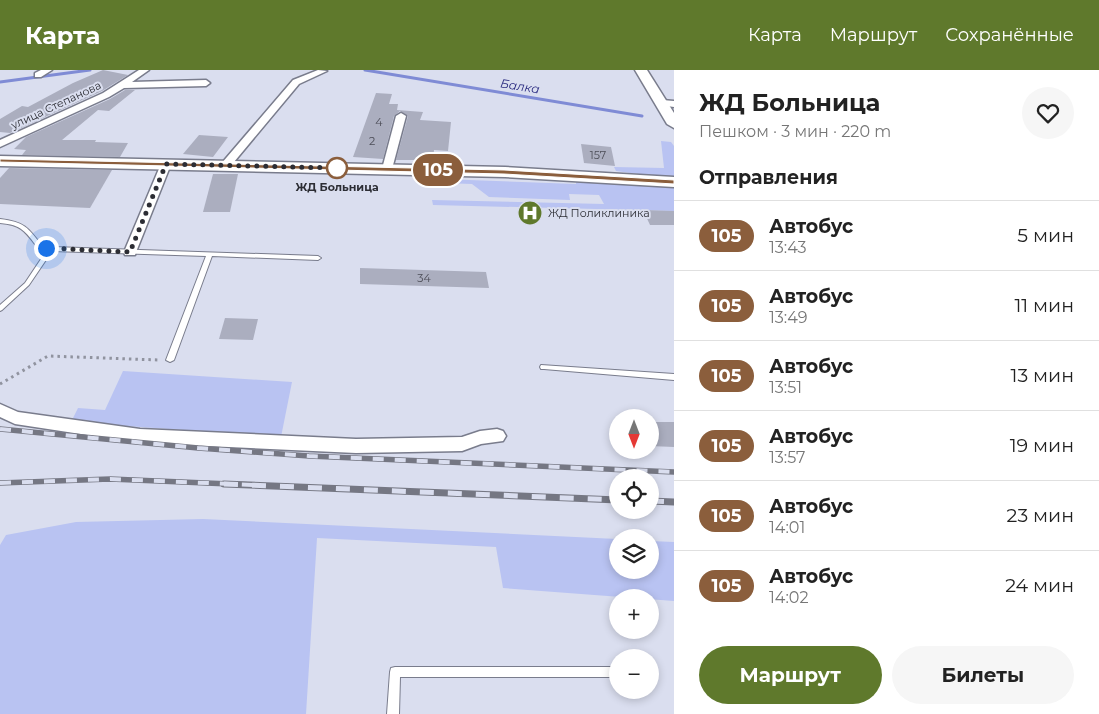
<!DOCTYPE html>
<html lang="ru">
<head>
<meta charset="utf-8">
<style>
	:root { --surface:#fff; --page:#f6f6f6; --text:#222; --muted:#767676; --line:#e0e0e0; --accent:#5f792c }
	body { margin:0; font-family:Montserrat,sans-serif; background:var(--page); color:var(--text); height:100vh; display:flex; flex-direction:column; font-size:19px; white-space:nowrap }
	* { box-sizing:border-box; margin:0 }
	p { font-size:16px; color:var(--muted) }
	.icon { flex:none; width:28px; height:28px; fill:none; stroke:currentColor; stroke-width:2; stroke-linecap:round; stroke-linejoin:round }
	.map { position:relative; flex:1; overflow:hidden }
	.side { display:flex; flex-direction:column; background:var(--surface); width:425px }
	.side>* { flex:none }
	.badge { padding:0 10px; border-radius:16px; font-size:18px; line-height:32px }
	.needle { width:32px; rotate:180deg }
	.tools { position:absolute; left:609px; top:339px; display:grid; gap:10px }
	.tools a { display:grid; place-items:center; width:50px; height:50px; border-radius:50%; background:var(--surface); box-shadow:0 2px 8px #0003; font-size:25px }
	.you { position:absolute; width:25px; height:25px; margin:-12px; border:4px solid #fff; border-radius:50%; background:#1a73e8; box-shadow:0 0 0 8px #1a73e833 }
	.map>.badge { position:absolute; translate:-50% -50%; box-shadow:0 0 0 2px #fff }
	h2 { padding:0 25px; font-size:19px; line-height:45px }
	.round { display:grid; place-items:center; flex:none; width:52px; height:52px; border-radius:26px; background:var(--page) }
	.overview { display:flex; align-items:center; justify-content:space-between; height:85px; padding:0 25px }
	h1 { font-size:24px; font-weight:700; line-height:38px }
	.button { display:flex; gap:10px; margin-top:auto; padding:10px 25px }
	.button a { flex:1; height:58px; border-radius:30px; background:var(--accent); color:#fff; font-size:20px; font-weight:700; line-height:58px; text-align:center }
	.button a+a { background:var(--page); color:var(--text) }
	ul { padding:0; list-style:none }
	li { display:flex; align-items:center; gap:15px; height:70px; padding:0 25px; border-top:1px solid var(--line) }
	li div { flex:1 }
	li b { display:block; font-size:19px }
	li em { font-style:normal }
	li .badge { min-width:55px; font-weight:700; text-align:center }
	header { display:flex; align-items:center; gap:30px; box-sizing:border-box; height:70px; padding:0 25px; background:var(--accent); color:#fff }
	header strong { font-size:24px }
	nav { display:flex; gap:28px; margin-inline-start:auto; font-size:18px }
	main { display:flex; flex:1; min-height:0 }
	.map>svg:first-child { display:block }
</style>
</head>
<body>
<header>
<strong>Карта</strong>
<nav><a>Карта</a><a>Маршрут</a><a>Сохранённые</a></nav>
</header>
<main>
<div class="map">
<svg width="674" height="644" viewBox="0 0 674 644">
	<rect width="100%" height="100%" fill="#dadeef"/>
	<g fill="#b9c3f2">
		<path d="M661 71 671 72 674 76V106L660 107 616 101 614 97 664 98Z"/>
		<path d="M441 109 576 114V112L642 115 674 118V141L433 135 432 130 604 134 599 125 569 124 570 130 489 127 472 114 442 113Z"/>
		<path d="M123 301 292 312 281 367 71 352 78 338 105 340Z"/>
		<path d="M203 449 617 469 618 500H650V471L674 472V531L503 518 496 477 317 468 306 644H0V475L6 465 76 452Z"/>
	</g>
	<g fill="none" stroke-linecap="round" stroke-linejoin="round">
		<g stroke="#7f8bd5" stroke-width="3">
			<path d="M365 0 642 46"/>
			<path d="M0 12 90 0"/>
		</g>
	</g>
	<g fill="#abaebf">
		<path d="M103 0 128 5 102 21 10 63 0 62V49L22 36 28 37 73 13Z"/>
		<path d="M125 20H135L109 41 98 40 62 70H96L95 72 128 73 120 87 22 85 26 80 14 79 26 67 110 29Z"/>
		<path d="M376 23 392 24 389 34H398L397 40 423 42 420 50 451 52 448 81 434 80 433 90H396L408 46 400 41 394 46 383 89 353 87Z"/>
		<path d="M199 65 228 67 213 87 183 84Z"/>
		<path d="M581 74 611 77 615 96 584 93Z"/>
		<path d="M9 98 112 100 90 138 0 134V108Z"/>
		<path d="M213 104H238L230 142H203Z"/>
		<path d="M643 140 674 141V155H650Z"/>
		<path d="M360 198 486 202 489 218 360 214Z"/>
		<path d="M225 248 258 249 253 270 219 269Z"/>
		<path d="M650 352H674V377L650 376Z"/>
	</g>
	<g fill="none" stroke-linecap="round" stroke-linejoin="round">
		<defs>
			<g id="lane">
				<path d="M0 149C24 152 28 157 42 176L53 177 318 186 321 188 318 190 212 186 174 290 170 292 166 290 206 186 52 181 29 215 2 240 0 241V235L25 213 47 180 38 178C25 161 22 155 0 153Z"/>
				<path d="M541 295 674 304V310L544 299H541L540 297Z"/>
				<path d="M395 597H618V607H400L399 644H387L390 602 391 598Z"/>
			</g>
			<g id="street">
				<path d="M41 0H52L41 7H35V3Z"/>
				<path d="M139 0H149L132 12 206 10 210 13 206 16 124 18 109 27 0 77V70L103 23Z"/>
				<path d="M318 0 327 1 299 14 229 98H221L220 96 221 94 293 10Z"/>
				<path d="M662 30 674 31V37L659 35 657 33Z"/>
				<path d="M401 43 406 46 392 99 387 102 383 101 382 99 396 46Z"/>
				<path d="M166 91 171 94 136 182 135 185H125L124 182 161 94Z"/>
				<path d="M0 334 18 342 140 359 356 369 462 367 480 361 497 359 503 361 506 366 503 371 481 374 462 381 356 383 140 373 15 354 0 347Z"/>
			</g>
			<path id="secondary" d="M635 0H647L674 43V58L667 54Z"/>
			<path id="primary" d="M0 86 505 97 674 107V117L505 107 0 96Z"/>
		</defs>
		<use href="#lane" stroke="#797c8c" stroke-width="2"/>
		<use href="#street" stroke="#797c8c" stroke-width="3"/>
		<use href="#secondary" stroke="#797c8c" stroke-width="3"/>
		<use href="#primary" stroke="#797c8c" stroke-width="3"/>
		<path stroke="#90939f" stroke-width="3" stroke-dasharray="2.5 4" stroke-linecap="butt" d="M0 314 48 286 159 290"/>
		<use href="#lane" fill="#fff" fill-rule="evenodd"/>
		<use href="#street" fill="#fff" fill-rule="evenodd"/>
		<use href="#secondary" fill="#fff" fill-rule="evenodd"/>
		<use href="#primary" fill="#fff" fill-rule="evenodd"/>
		<defs>
			<g id="rail-far1">
				<path d="M0 359 198 378 309 386 674 402"/>
				<path d="M0 413 110 409 254 415"/>
			</g>
			<g id="rail">
				<path d="M224 414 618 430"/>
				<path d="M650 431 674 432"/>
			</g>
		</defs>
		<use href="#rail-far1" stroke="#757783" stroke-width="5.5"/>
		<use href="#rail" stroke="#757783" stroke-width="7"/>
		<use href="#rail-far1" stroke="#dadeef" stroke-width="4" stroke-dasharray="11" stroke-linecap="butt"/>
		<use href="#rail" stroke="#dadeef" stroke-width="5" stroke-dasharray="14" stroke-linecap="butt"/>
	</g>
	<path fill="#8b5e3c" stroke="#fff" d="M0 89 504 100 674 110V114L504 104 0 92Z"/>
	<g fill="none" stroke-linecap="round" stroke-linejoin="round">
		<path stroke="#2c2d34" stroke-width="5" stroke-dasharray="0 9" d="M46 178 130 182 166 94 337 98"/>
	</g>
	<defs>
		<symbol id="hospital-disc" viewBox="-11 -11 22 22"><circle r="9.5" fill="#5f792c" stroke="#dadeef"/><path d="M-5-5h3v3.5h4V-5h3V5h-3V1.5h-4V5h-3Z" fill="#fff"/></symbol>
	</defs>
	<g fill-rule="evenodd">
		<use href="#hospital-disc" x="516" y="129" width="28" height="28"/>
	</g>
	<circle fill="#fff" stroke="#8b5e3c" stroke-width="2.5" cx="337" cy="98" r="10"/>
	<g text-anchor="middle" dominant-baseline="central" stroke-width="4" stroke-linejoin="round" paint-order="stroke">
		<g font-size="11" fill="#2c2d34" stroke="#dadeef">
			<text transform="translate(56 35) rotate(-25)">улица Степанова</text>
		</g>
		<g font-size="11" fill="#4c4d57">
			<text x="379" y="52">4</text>
			<text x="372" y="71">2</text>
			<text x="598" y="85">157</text>
			<text x="424" y="208">34</text>
		</g>
		<g font-size="11" font-weight="bold" fill="#2c2d34" stroke="#dadeef">
			<text x="337" y="117">ЖД Больница</text>
		</g>
		<g font-size="11" fill="#2c2d34" stroke="#dadeef" text-anchor="start">
			<text x="548" y="143">ЖД Поликлиника</text>
		</g>
		<g font-size="12" font-style="italic" fill="#2a2b80" stroke="#dadeef">
			<text transform="translate(520 16) rotate(9)">Балка</text>
		</g>
	</g>
</svg>
<div class="tools">
<a><svg class="needle" viewBox="-14 -14 28 28"><path d="M0-13l5 13h-10z" fill="#e53935"/><path d="M0 13l5-13h-10z" fill="#767676"/></svg></a>
<a><svg class="icon" aria-label="locate" viewBox="0 0 24 24"><circle cx="12" cy="12" r="6"/><path d="M12 2v4M12 18v4M2 12h4M18 12h4"/></svg></a>
<a><svg class="icon" aria-label="layers" viewBox="0 0 24 24"><path d="M12 4l9 5-9 5-9-5zM3 14l9 5 9-5"/></svg></a>
<a>+</a>
<a>−</a>
</div>
<div class="you" style="left:46px;top:178px"></div>
<b class="badge" style="left:438px;top:100px;background:#8b5e3c;color:#fff">105</b>
</div>
<section class="side">
<div class="overview"><div><h1>ЖД Больница</h1><p>Пешком · 3 мин · 220 m</p></div><a class="round"><svg class="icon" aria-label="heart" viewBox="0 0 24 24"><path d="M12 20l-8-8c-3-5 5-10 8-4 3-6 11-1 8 4z"/></svg></a></div>
<h2>Отправления</h2>
<ul>
<li><span class="badge" style="background:#8b5e3c;color:#fff">105</span><div><b>Автобус</b><p>13:43</p></div><em>5 мин</em></li>
<li><span class="badge" style="background:#8b5e3c;color:#fff">105</span><div><b>Автобус</b><p>13:49</p></div><em>11 мин</em></li>
<li><span class="badge" style="background:#8b5e3c;color:#fff">105</span><div><b>Автобус</b><p>13:51</p></div><em>13 мин</em></li>
<li><span class="badge" style="background:#8b5e3c;color:#fff">105</span><div><b>Автобус</b><p>13:57</p></div><em>19 мин</em></li>
<li><span class="badge" style="background:#8b5e3c;color:#fff">105</span><div><b>Автобус</b><p>14:01</p></div><em>23 мин</em></li>
<li><span class="badge" style="background:#8b5e3c;color:#fff">105</span><div><b>Автобус</b><p>14:02</p></div><em>24 мин</em></li>
</ul>
<div class="button"><a>Маршрут</a><a>Билеты</a></div>
</section>
</main>
</body>
</html>
